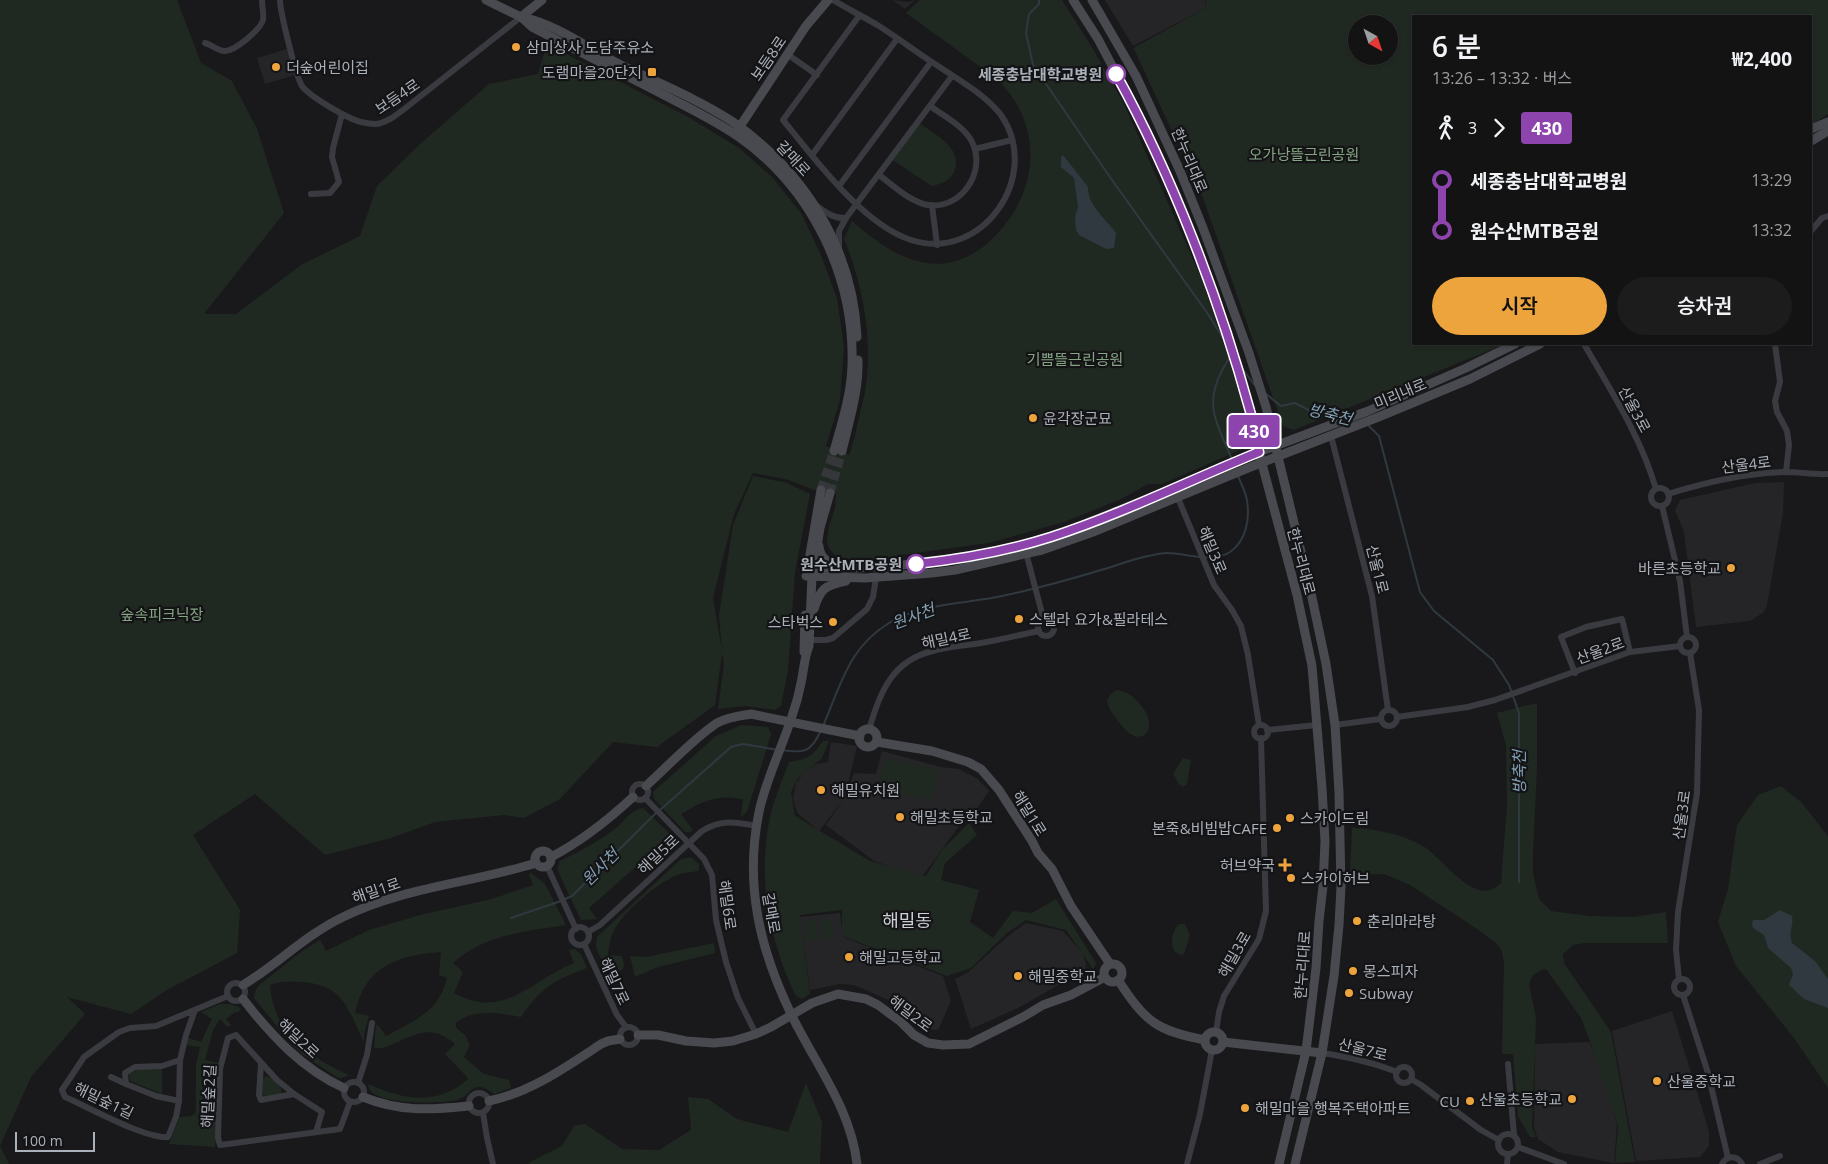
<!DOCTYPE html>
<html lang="ko">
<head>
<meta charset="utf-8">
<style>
	:root { --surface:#131314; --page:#1c1c1d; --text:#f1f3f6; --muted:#9d9ea0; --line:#323234; --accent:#eea43d }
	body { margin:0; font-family:"Open Sans","Noto Sans KR",sans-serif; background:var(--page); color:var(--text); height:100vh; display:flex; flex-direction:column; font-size:19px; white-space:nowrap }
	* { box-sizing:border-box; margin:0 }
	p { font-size:16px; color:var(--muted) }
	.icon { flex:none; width:28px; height:28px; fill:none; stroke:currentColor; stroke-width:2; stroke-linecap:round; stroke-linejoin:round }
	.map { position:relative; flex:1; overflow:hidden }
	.sheet { position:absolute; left:1412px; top:15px; width:400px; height:330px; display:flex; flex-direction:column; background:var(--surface); border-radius:0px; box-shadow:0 1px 4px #0004,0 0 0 1px var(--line) }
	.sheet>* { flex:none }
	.badge { padding:0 10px; border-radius:4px; font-size:18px; line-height:32px }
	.needle { width:32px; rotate:140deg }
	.buttons { position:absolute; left:1348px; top:15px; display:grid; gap:10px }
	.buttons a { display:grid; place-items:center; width:50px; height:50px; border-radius:50%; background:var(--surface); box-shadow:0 1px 4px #0004,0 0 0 1px var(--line); font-size:25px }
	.scale { position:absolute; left:15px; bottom:12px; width:80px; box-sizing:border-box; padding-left:5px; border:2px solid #abb1ba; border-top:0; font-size:14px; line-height:18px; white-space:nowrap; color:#abb1ba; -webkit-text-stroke:4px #141416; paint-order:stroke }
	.map>.badge { position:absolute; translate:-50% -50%; box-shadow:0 0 0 2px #fff }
	.legs { display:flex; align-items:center; gap:8px; height:55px; padding:0 20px; font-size:16px }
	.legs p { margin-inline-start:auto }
	.overview { display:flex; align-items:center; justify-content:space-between; height:85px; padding:0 20px }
	h1 { font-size:28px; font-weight:600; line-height:38px }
	.cta { display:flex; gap:10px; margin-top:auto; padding:10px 20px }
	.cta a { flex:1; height:58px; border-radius:30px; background:var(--accent); color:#111; font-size:20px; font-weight:600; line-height:58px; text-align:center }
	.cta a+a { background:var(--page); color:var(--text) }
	ul { padding:0 20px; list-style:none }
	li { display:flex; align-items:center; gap:18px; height:50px; font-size:19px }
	li i { display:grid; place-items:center; width:8px; height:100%; margin:0 6px; background:currentColor }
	li i::after { content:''; width:12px; height:12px; margin:-6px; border:4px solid; border-radius:50%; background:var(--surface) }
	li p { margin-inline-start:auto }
	li:first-child i { background:linear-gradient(#0000 50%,currentColor 0) }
	li:last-child i { background:linear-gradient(currentColor 50%,#0000 0) }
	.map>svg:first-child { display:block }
</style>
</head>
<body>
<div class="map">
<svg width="1828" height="1164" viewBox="0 0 1828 1164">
	<rect width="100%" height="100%" fill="#19191b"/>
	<g fill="#252528">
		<path d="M892 0 908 2 915 0 905 9Z"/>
		<path d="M1105 0H1205L1206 8 1133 46Z"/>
		<path d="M287 49 295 75 265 84 257 58Z"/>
		<path d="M1784 482 1783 513 1767 605 1764 612 1750 621 1696 627 1684 532 1675 510 1680 500 1755 483Z"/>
		<path d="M831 742 857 746 845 796 854 773 876 774 882 751 941 767 959 769 978 779 989 791 976 810 958 827 922 877 874 861 826 825 844 799 819 831 797 813 793 798 796 783 805 771 816 764 828 762Z"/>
		<path d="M840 913 843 937 943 976 951 1001 938 1030 924 1029 888 1000 854 985 840 984 810 990 800 917Z"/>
		<path d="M1026 923 1063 931 1083 954 1086 964 1085 970 1018 1008 971 1029 955 979 967 973 1008 936Z"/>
		<path d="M1672 1011 1709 1131V1146L1700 1157 1636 1161 1612 1031Z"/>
		<path d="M1589 1042 1602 1072 1617 1125 1614 1163 1558 1152 1538 1139 1534 1128 1535 1044Z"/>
	</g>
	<g fill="#202921" fill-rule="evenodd">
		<path d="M0 0H177L201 63 232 81 257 129 284 213 204 314H236L301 265 360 236 377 186 420 144 489 84 538 74 547 44 690 118 739 148 772 177 801 213 820 253 837 298 844 347 840 400 826 446 849 455C854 443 856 430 859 418 861 407 865 396 866 385 873 338 862 282 844 239L852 221C874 240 898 259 927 263 950 267 974 256 990 241 1039 196 1046 126 997 79L906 13 920 0H1062L1090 44 1124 104 1203 282 1230 363 1254 444 1162 484H1148L1119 500 1064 522 989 543 900 555 882 559 856 560 837 558 829 548 827 542 829 526 835 508 836 493 812 489 789 480 753 473 734 514 713 598 722 651 719 615 733 525 753 476 787 483 810 494 795 572 788 671 781 706 775 710 746 706 718 709 724 664 722 653 715 705 657 747 613 742 560 799 524 818 504 815 435 822 391 838 325 855 255 794 193 835 240 910 237 953 165 991 131 1014 67 997 85 1014 31 1077 0 1146 9 1164H0Z"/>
		<path d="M1206 0H1828V114L1811 125V16H1414V344H1505L1294 430 1283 426 1203 198 1134 49 1135 47 1206 8ZM1356 24H1389V56H1356Z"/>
		<path d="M918 122C933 134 965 148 954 172 950 181 941 184 932 186L891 159Z"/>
		<path d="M1116 690C1126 691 1132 695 1139 703 1161 726 1143 751 1123 727 1116 718 1109 711 1107 701L1110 695Z"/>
		<path d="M1537 703V768L1533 852V873L1539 899 1551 911 1589 916 1633 917 1666 912 1668 943H1584L1573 945 1563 954 1564 963 1611 1032 1635 1162 1615 1163 1618 1126 1589 1039 1581 1018 1547 970 1543 969 1533 975 1529 984 1536 1018 1532 1127 1536 1137H1530L1518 1116 1513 1054H1502L1504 963 1502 951 1495 942 1477 929 1410 885 1384 874 1350 875 1352 828C1377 829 1401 834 1423 846 1443 858 1476 910 1501 883L1507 806 1506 745 1497 713Z"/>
		<path d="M741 725 768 727 771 734 747 812 741 817 743 799C717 794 702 801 681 814L693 830 691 832H685L654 799 653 792 716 736Z"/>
		<path d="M823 741H829L822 758 798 778 791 792 795 816 870 861 926 876 941 851 969 823 977 835 945 863 941 880 979 890 970 922 993 938 1013 911 1032 913 1056 899 1096 963 1093 969 1066 930 1026 920 1007 933 971 968 947 976 842 936V910L800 915 810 994 802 999 796 996C768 939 756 871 772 809 777 793 783 777 789 762 809 759 812 756 823 741Z"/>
		<path d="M885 758 939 770 932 801 878 789Z"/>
		<path d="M1183 758 1191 760 1187 784 1183 787 1179 784 1173 774Z"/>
		<path d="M1781 786 1801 802 1828 836V1088L1794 1038 1736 966 1718 922 1728 889 1737 825 1758 795Z"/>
		<path d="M643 808 674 838V849L665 841 589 908 597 919 581 920 557 869 560 861C579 852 597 842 615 829 626 821 629 810 643 808Z"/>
		<path d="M691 857 699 864V871C693 872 686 872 680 874 661 880 628 908 617 925 611 934 609 944 608 955L622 956 624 965 623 969 613 974 607 973 596 947 597 937 681 859Z"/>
		<path d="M531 873 545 884 566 925C527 931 483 935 453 963L463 972 454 993C504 1021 531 980 574 963L569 950 574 949 581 954 587 968C554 980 541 988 521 1017 499 1013 476 1009 456 1022 455 1030 459 1030 464 1034 467 1037 468 1042 470 1045L464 1057 484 1074 509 1080 511 1088 494 1094C471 1077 474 1095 457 1100 438 1104 391 1104 374 1094 370 1091 369 1088 368 1084 402 1099 435 1107 467 1080L468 1078 445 1054 455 1044C432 1024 418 1033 393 1044 387 1047 381 1049 374 1048L376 1025H378L386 1036C415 1020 438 1013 447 978L439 975 441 952C398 955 365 966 355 1013L369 1016 364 1033V1042C348 1010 344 984 301 982 290 981 280 981 270 985 273 1033 309 1057 349 1075L342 1078H338L303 1055 291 1043 254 998 255 992 258 986 301 952 320 940 326 951 369 930 424 914 492 899 533 885 529 874Z"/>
		<path d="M831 918 834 938 822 940 819 920Z"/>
		<path d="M816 920 819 940 807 942 804 922Z"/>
		<path d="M1179 924H1185L1190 935 1184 954 1181 955 1174 951C1170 942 1172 931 1179 924Z"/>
		<path d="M714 943 715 953 658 967 635 977 630 956 646 957Z"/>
		<path d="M220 1004H230L241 1008 239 1012H235L226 1019 231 1025 227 1027 220 1019 213 1030 205 1060 219 1063 218 1068H203L202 1121 217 1122 215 1147 169 1144 180 1117 192 1116 196 1112V1065L200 1047 186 1045 188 1038 201 1042 212 1019 201 1012Z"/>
		<path d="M139 1069H162V1094L130 1081 129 1074Z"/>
		<path d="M266 1076C272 1078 281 1085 282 1092L279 1095 265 1096 262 1094V1080Z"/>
		<path d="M806 1083 822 1122 820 1164H529L530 1162 562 1146 574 1126 585 1124 622 1149 659 1150 691 1130 688 1097 708 1099 737 1119 788 1132Z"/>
	</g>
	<g fill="#2f393f">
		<path d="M1063 155 1088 187C1087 205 1106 219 1116 233L1114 248 1106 249 1079 235 1076 230 1075 217 1078 207 1074 178 1061 167V157Z"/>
		<path d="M1780 910 1792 916C1794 926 1788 931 1792 943L1815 961 1828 979V1008L1804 999 1789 985 1793 974 1791 968 1768 948 1764 935 1753 928 1752 924 1753 920H1764Z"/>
	</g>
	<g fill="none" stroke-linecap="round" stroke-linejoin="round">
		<g stroke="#2f393f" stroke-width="2">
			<path d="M1039 0V4L1029 14 1026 33 1033 65 1112 180 1208 314 1223 338"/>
			<path d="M1230 357C1220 372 1210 393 1214 412 1216 426 1227 446 1232 460"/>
			<path d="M1241 367 1256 387"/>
			<path d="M1266 394 1281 406 1295 403 1313 412 1340 418"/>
			<path d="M1368 425 1379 436 1420 592 1434 611 1493 660 1509 685 1519 713V882"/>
			<path d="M823 726C841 685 848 648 889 623 921 603 965 604 1002 596 1035 589 1068 580 1101 570 1116 566 1132 559 1148 556 1154 555 1161 553 1167 553 1187 553 1211 564 1230 552 1246 541 1250 519 1247 501 1246 492 1241 484 1238 476"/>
			<path d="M782 750C805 754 812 751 821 730"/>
			<path d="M660 810 731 747 743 744 778 750"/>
			<path d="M565 899 572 896 656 813"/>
			<path d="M511 918 561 901"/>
		</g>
		<g stroke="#36373b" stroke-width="9" stroke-dasharray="9 4.5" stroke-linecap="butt">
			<path d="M821 490 834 451"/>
			<path d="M830 493 842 451"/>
		</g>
		<g stroke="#3a3b40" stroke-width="6">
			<path d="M280 0C280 11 296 77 302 86 309 96 348 119 361 122 365 123 372 124 376 124 386 123 395 116 403 110L521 17"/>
			<path d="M833 0C848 9 864 17 879 26 898 38 916 52 935 64 957 79 985 94 1001 115 1043 176 982 263 911 240 863 225 814 158 783 120L859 16"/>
			<path d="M205 43C212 45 217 50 224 51 234 52 260 30 263 20 264 14 262 7 262 0"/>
			<path d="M787 54 817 75"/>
			<path d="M975 149 1012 140"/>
			<path d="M812 155 897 39"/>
			<path d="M879 175C893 185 910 202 928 205 962 210 988 170 971 140 962 125 944 116 930 106"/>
			<path d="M839 186 931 62"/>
			<path d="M311 194 330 193 339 182 332 157 333 148 342 114"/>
			<path d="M816 205C825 212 834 219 846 218"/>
			<path d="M932 205 937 245"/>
			<path d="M1811 231 1822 218 1828 216"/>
			<path d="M839 247V231L846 218 952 76"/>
			<path d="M1584 344C1611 391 1641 437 1656 489"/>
			<path d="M1775 344 1780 382 1775 401 1777 412 1787 431 1789 445 1786 472"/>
			<path d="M1331 436 1372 596 1388 710"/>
			<circle cx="1660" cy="497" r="9"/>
			<path d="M1668 494C1706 482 1746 473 1786 472 1800 472 1814 475 1828 474"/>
			<path d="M1178 498 1214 585 1232 610 1241 626 1248 655 1259 725"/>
			<path d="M1662 506 1680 581 1687 637"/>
			<path d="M1025 549 1044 621"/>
			<circle cx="1046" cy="628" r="8"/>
			<circle cx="1688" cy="645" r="8"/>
			<path d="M810 640H826L833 638 867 609 873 597 876 578"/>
			<path d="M1575 673 1561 637 1586 627 1622 619 1630 652"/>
			<circle cx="1389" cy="718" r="8"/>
			<path d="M1397 717 1468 707 1495 700 1630 652 1680 646"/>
			<path d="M1335 725 1380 719"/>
			<circle cx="1261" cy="732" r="7"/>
			<path d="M869 730C879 694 892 660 933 651 947 647 961 646 975 644 997 641 1018 635 1039 631"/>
			<path d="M1267 730 1317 725"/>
			<circle cx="640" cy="792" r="8"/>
			<path d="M645 798 704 859 712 875 716 920 726 962 738 998 756 1034"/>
			<path d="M547 866 576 929"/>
			<circle cx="580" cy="936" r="9"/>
			<path d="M588 932 600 925 702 831C722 819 735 822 757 826"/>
			<path d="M584 944 617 1015 626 1027"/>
			<circle cx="1682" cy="987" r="8"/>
			<path d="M1679 979 1676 950 1678 912 1697 793 1699 710 1690 653"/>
			<circle cx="236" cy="992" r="9"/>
			<path d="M1683 995 1708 1073 1728 1158"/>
			<path d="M195 1010 186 1035 180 1060 179 1101 176 1117 168 1137C145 1139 88 1107 65 1097L62 1090 84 1057 119 1032 130 1028 156 1026 228 996"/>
			<circle cx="629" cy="1036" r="9"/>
			<path d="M1216 1032 1219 1012 1224 996 1259 939 1266 911 1261 738"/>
			<path d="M1322 1053C1348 1057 1372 1062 1397 1072"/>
			<path d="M261 1064 259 1095 261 1100 294 1094"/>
			<path d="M1508 1064 1514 1135"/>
			<circle cx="1404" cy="1075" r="8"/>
			<path d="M111 1077 126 1084"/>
			<path d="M1411 1079 1421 1085 1481 1130 1499 1140"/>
			<circle cx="354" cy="1092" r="10"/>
			<path d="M358 1083 367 1055 372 1023"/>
			<circle cx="479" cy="1103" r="10"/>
			<path d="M179 1101 156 1096 126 1084 125 1073 135 1067 162 1066 180 1060"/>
			<path d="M483 1113 487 1138 493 1164"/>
			<path d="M316 1132 322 1112 294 1094 277 1080 236 1035 228 1038 220 1069 218 1138 220 1145 340 1129 350 1102"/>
			<circle cx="1508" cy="1144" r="10"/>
			<path d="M1518 1147 1564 1164"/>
			<path d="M1187 1164 1200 1114 1212 1050"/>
			<path d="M1507 1164 1508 1154"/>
			<path d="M1722 1164C1727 1155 1737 1155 1742 1164"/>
			<path d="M1760 1164 1780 1156"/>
		</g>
		<g stroke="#484a50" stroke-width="9">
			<path d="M486 0 521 17 532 27 555 39C592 58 629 77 666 96 691 109 716 121 739 137 812 188 855 277 852 366 851 395 842 423 834 451"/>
			<path d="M1073 0 1098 39 1147 132 1179 207 1208 281 1235 361 1251 413 1261 460 1297 595 1312 666 1322 788 1325 841 1323 886 1319 921 1316 968 1306 1051 1279 1164"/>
			<path d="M1092 0 1136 76 1180 171 1203 228 1249 353 1266 407 1311 593 1326 664 1335 725 1339 792 1341 887 1339 925 1334 976 1322 1053 1295 1164"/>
			<path d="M521 17 542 0"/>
			<path d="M524 18C556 24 589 49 619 64 656 82 698 99 733 122 805 172 853 249 857 337"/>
			<path d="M1811 129 1828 122"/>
			<path d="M737 131 806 26 828 0"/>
			<path d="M1811 141 1828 131"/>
			<path d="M842 451C849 421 859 391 858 360"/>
			<path d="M830 493 820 528 812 576 809 646C804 658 804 670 801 683 799 694 796 705 792 716 782 748 766 779 759 812 744 885 760 950 792 1016 816 1065 851 1109 857 1164"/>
			<path d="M819 546C820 558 828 564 840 566"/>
			<path d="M807 568H858L929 563 989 554 1052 537 1187 483 1259 452 1368 411 1466 368 1515 344"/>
			<path d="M807 572 821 490"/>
			<path d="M806 576 865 578 932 573 955 570 1042 550 1093 532 1248 468 1381 416 1470 379 1540 344"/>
			<path d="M814 609C820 589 825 585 846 581"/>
			<path d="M804 652 805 615"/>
			<circle cx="868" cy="738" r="9"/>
			<path d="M877 742 932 751 968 762 981 769 999 790 1032 841 1038 853 1052 869 1071 906 1110 964"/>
			<path d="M646 786C667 767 694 738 717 723 728 717 740 716 751 714L860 736"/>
			<circle cx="543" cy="859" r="8"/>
			<path d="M551 857C582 841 607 821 633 797"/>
			<circle cx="1113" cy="973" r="9"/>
			<path d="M1118 980C1145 1021 1156 1031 1205 1040"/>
			<path d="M243 985C278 964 304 936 343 917 404 887 472 883 536 863"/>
			<path d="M243 999C271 1035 302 1069 344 1088"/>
			<circle cx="1214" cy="1041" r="9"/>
			<path d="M638 1035H658L686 1041 714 1043 733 1041 756 1034 771 1027 812 1003 838 994 866 999 878 1005 901 1022 914 1035 928 1043 943 1045 969 1044 1023 1017 1043 1005 1071 995 1105 977"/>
			<path d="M1223 1042 1322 1053"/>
			<path d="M363 1097C400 1112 430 1110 469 1106"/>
			<path d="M489 1101C531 1092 566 1067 601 1044L608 1041 620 1039"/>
		</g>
	</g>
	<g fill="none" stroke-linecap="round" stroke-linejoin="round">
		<defs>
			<path id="line-1" d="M916 564C962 559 1007 551 1051 537 1122 514 1190 480 1259 452 1255 438 1254 424 1250 411 1219 298 1173 177 1116 74"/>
		</defs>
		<use href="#line-1" stroke="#fff" stroke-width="11"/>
		<use href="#line-1" stroke="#8e44ad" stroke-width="8"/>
	</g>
	<g fill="#eea43d" stroke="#141416" stroke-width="2">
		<circle cx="516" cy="47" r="5"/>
		<circle cx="276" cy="67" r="5"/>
		<rect x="647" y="67" width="10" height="10" rx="2.5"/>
		<circle cx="1033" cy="418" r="5"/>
		<circle cx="1731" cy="568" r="5"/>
		<circle cx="1019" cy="619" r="5"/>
		<circle cx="833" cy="622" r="5"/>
		<circle cx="821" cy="790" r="5"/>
		<circle cx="900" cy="817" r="5"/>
		<circle cx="1290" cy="818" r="5"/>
		<circle cx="1277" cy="828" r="5"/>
		<path d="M1282.5 857.5h5v5h5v5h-5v5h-5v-5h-5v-5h5z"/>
		<circle cx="1291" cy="878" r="5"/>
		<circle cx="1357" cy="921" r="5"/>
		<circle cx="849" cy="957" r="5"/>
		<circle cx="1353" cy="971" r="5"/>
		<circle cx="1018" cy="976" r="5"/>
		<circle cx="1349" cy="993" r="5"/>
		<circle cx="1657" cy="1081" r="5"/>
		<circle cx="1572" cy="1099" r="5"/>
		<circle cx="1470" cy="1101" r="5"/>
		<circle cx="1245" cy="1108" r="5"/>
	</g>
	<g fill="#fff" stroke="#8e44ad" stroke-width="2.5">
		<circle cx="1116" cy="74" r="9"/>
		<circle cx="916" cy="564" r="9"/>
	</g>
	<g text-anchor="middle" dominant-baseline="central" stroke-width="4.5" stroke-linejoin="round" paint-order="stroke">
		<g font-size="15" fill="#abb1ba" stroke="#141416" text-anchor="start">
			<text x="526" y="47">삼미상사 도담주유소</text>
			<text x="286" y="67">더숲어린이집</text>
			<text x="642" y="72" text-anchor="end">도램마을20단지</text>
			<text x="1043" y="418">윤각장군묘</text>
			<text x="1721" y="568" text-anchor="end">바른초등학교</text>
			<text x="1029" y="619">스텔라 요가&amp;필라테스</text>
			<text x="823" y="622" text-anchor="end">스타벅스</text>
			<text x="831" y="790">해밀유치원</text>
			<text x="910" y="817">해밀초등학교</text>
			<text x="1300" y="818">스카이드림</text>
			<text x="1267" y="828" text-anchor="end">본죽&amp;비빔밥CAFE</text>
			<text x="1275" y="865" text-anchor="end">허브약국</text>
			<text x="1301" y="878">스카이허브</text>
			<text x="1367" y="921">춘리마라탕</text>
			<text x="859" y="957">해밀고등학교</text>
			<text x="1363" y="971">몽스피자</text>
			<text x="1028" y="976">해밀중학교</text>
			<text x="1359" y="993">Subway</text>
			<text x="1667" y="1081">산울중학교</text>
			<text x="1562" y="1099" text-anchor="end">산울초등학교</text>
			<text x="1460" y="1101" text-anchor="end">CU</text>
			<text x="1255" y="1108">해밀마을 행복주택아파트</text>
		</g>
		<g font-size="15" fill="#abb1ba" stroke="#141416">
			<text transform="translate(768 58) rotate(-56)">보듬8로</text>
			<text transform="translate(397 96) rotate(-34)">보듬4로</text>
			<text transform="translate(794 158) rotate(47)">갈매로</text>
			<text transform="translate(1190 160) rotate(67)">한누리대로</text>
			<text transform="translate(1400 393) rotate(-23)">미리내로</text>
			<text transform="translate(1635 409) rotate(62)">산울3로</text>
			<text transform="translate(1746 464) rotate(-7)">산울4로</text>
			<text transform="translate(1213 550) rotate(67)">해밀3로</text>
			<text transform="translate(1302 561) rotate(75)">한누리대로</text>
			<text transform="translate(1378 569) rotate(76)">산울1로</text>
			<text transform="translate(946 638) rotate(-12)">해밀4로</text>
			<text transform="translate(1600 650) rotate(-20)">산울2로</text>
			<text transform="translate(1030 813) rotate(58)">해밀1로</text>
			<text transform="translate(1681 815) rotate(-82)">산울3로</text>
			<text transform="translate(658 854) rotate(-43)">해밀5로</text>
			<text transform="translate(376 890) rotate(-19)">해밀1로</text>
			<text transform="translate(728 905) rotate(82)">해밀6로</text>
			<text transform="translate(772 913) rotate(80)">갈매로</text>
			<text transform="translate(1234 954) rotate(-60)">해밀3로</text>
			<text transform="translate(1302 965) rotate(-86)">한누리대로</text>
			<text transform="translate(615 981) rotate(65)">해밀7로</text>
			<text transform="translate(911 1013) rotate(37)">해밀2로</text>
			<text transform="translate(299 1038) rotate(43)">해밀2로</text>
			<text transform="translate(1363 1049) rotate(14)">산울7로</text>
			<text transform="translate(208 1096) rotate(-87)">해밀숲2길</text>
			<text transform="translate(104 1100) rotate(26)">해밀숲1길</text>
		</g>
		<g font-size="15" font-weight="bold" fill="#abb1ba" stroke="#141416" text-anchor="end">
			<text x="1102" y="74">세종충남대학교병원</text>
			<text x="902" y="564">원수산MTB공원</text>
		</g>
		<g font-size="15" fill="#84a483" stroke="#141416">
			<text x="1304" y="154">오가낭뜰근린공원</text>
			<text x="1075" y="359">기쁨뜰근린공원</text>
			<text x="162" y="614">숲속피크닉장</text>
		</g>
		<g font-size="16" font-style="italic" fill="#83a1b4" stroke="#141416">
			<text transform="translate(1330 414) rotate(14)">방축천</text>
			<text transform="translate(913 616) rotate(-20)">원사천</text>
			<text transform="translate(1519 772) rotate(-90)">방축천</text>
			<text transform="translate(600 867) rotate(-45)">원사천</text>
		</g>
		<g font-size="18" fill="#ccd0d6" stroke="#141416">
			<text x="907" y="920">해밀동</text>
		</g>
	</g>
</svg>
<div class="buttons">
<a><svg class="needle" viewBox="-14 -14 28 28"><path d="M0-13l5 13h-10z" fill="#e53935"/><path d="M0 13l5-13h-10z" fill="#9d9ea0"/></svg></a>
</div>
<div class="scale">100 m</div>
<b class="badge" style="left:1254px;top:431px;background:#8e44ad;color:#fff">430</b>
<section class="sheet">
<div class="overview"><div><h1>6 분</h1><p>13:26 – 13:32 · 버스</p></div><b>₩2,400</b></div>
<div class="legs"><svg class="icon" aria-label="walk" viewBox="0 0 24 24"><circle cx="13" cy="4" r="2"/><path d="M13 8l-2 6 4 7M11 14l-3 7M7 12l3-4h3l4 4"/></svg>3<svg class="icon" aria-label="forward" viewBox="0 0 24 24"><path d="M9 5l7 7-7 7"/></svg><b class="badge" style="background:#8e44ad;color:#fff">430</b></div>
<ul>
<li><i style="color:#8e44ad"></i><b>세종충남대학교병원</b><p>13:29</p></li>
<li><i style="color:#8e44ad"></i><b>원수산MTB공원</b><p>13:32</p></li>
</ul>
<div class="cta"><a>시작</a><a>승차권</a></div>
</section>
</div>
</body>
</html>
